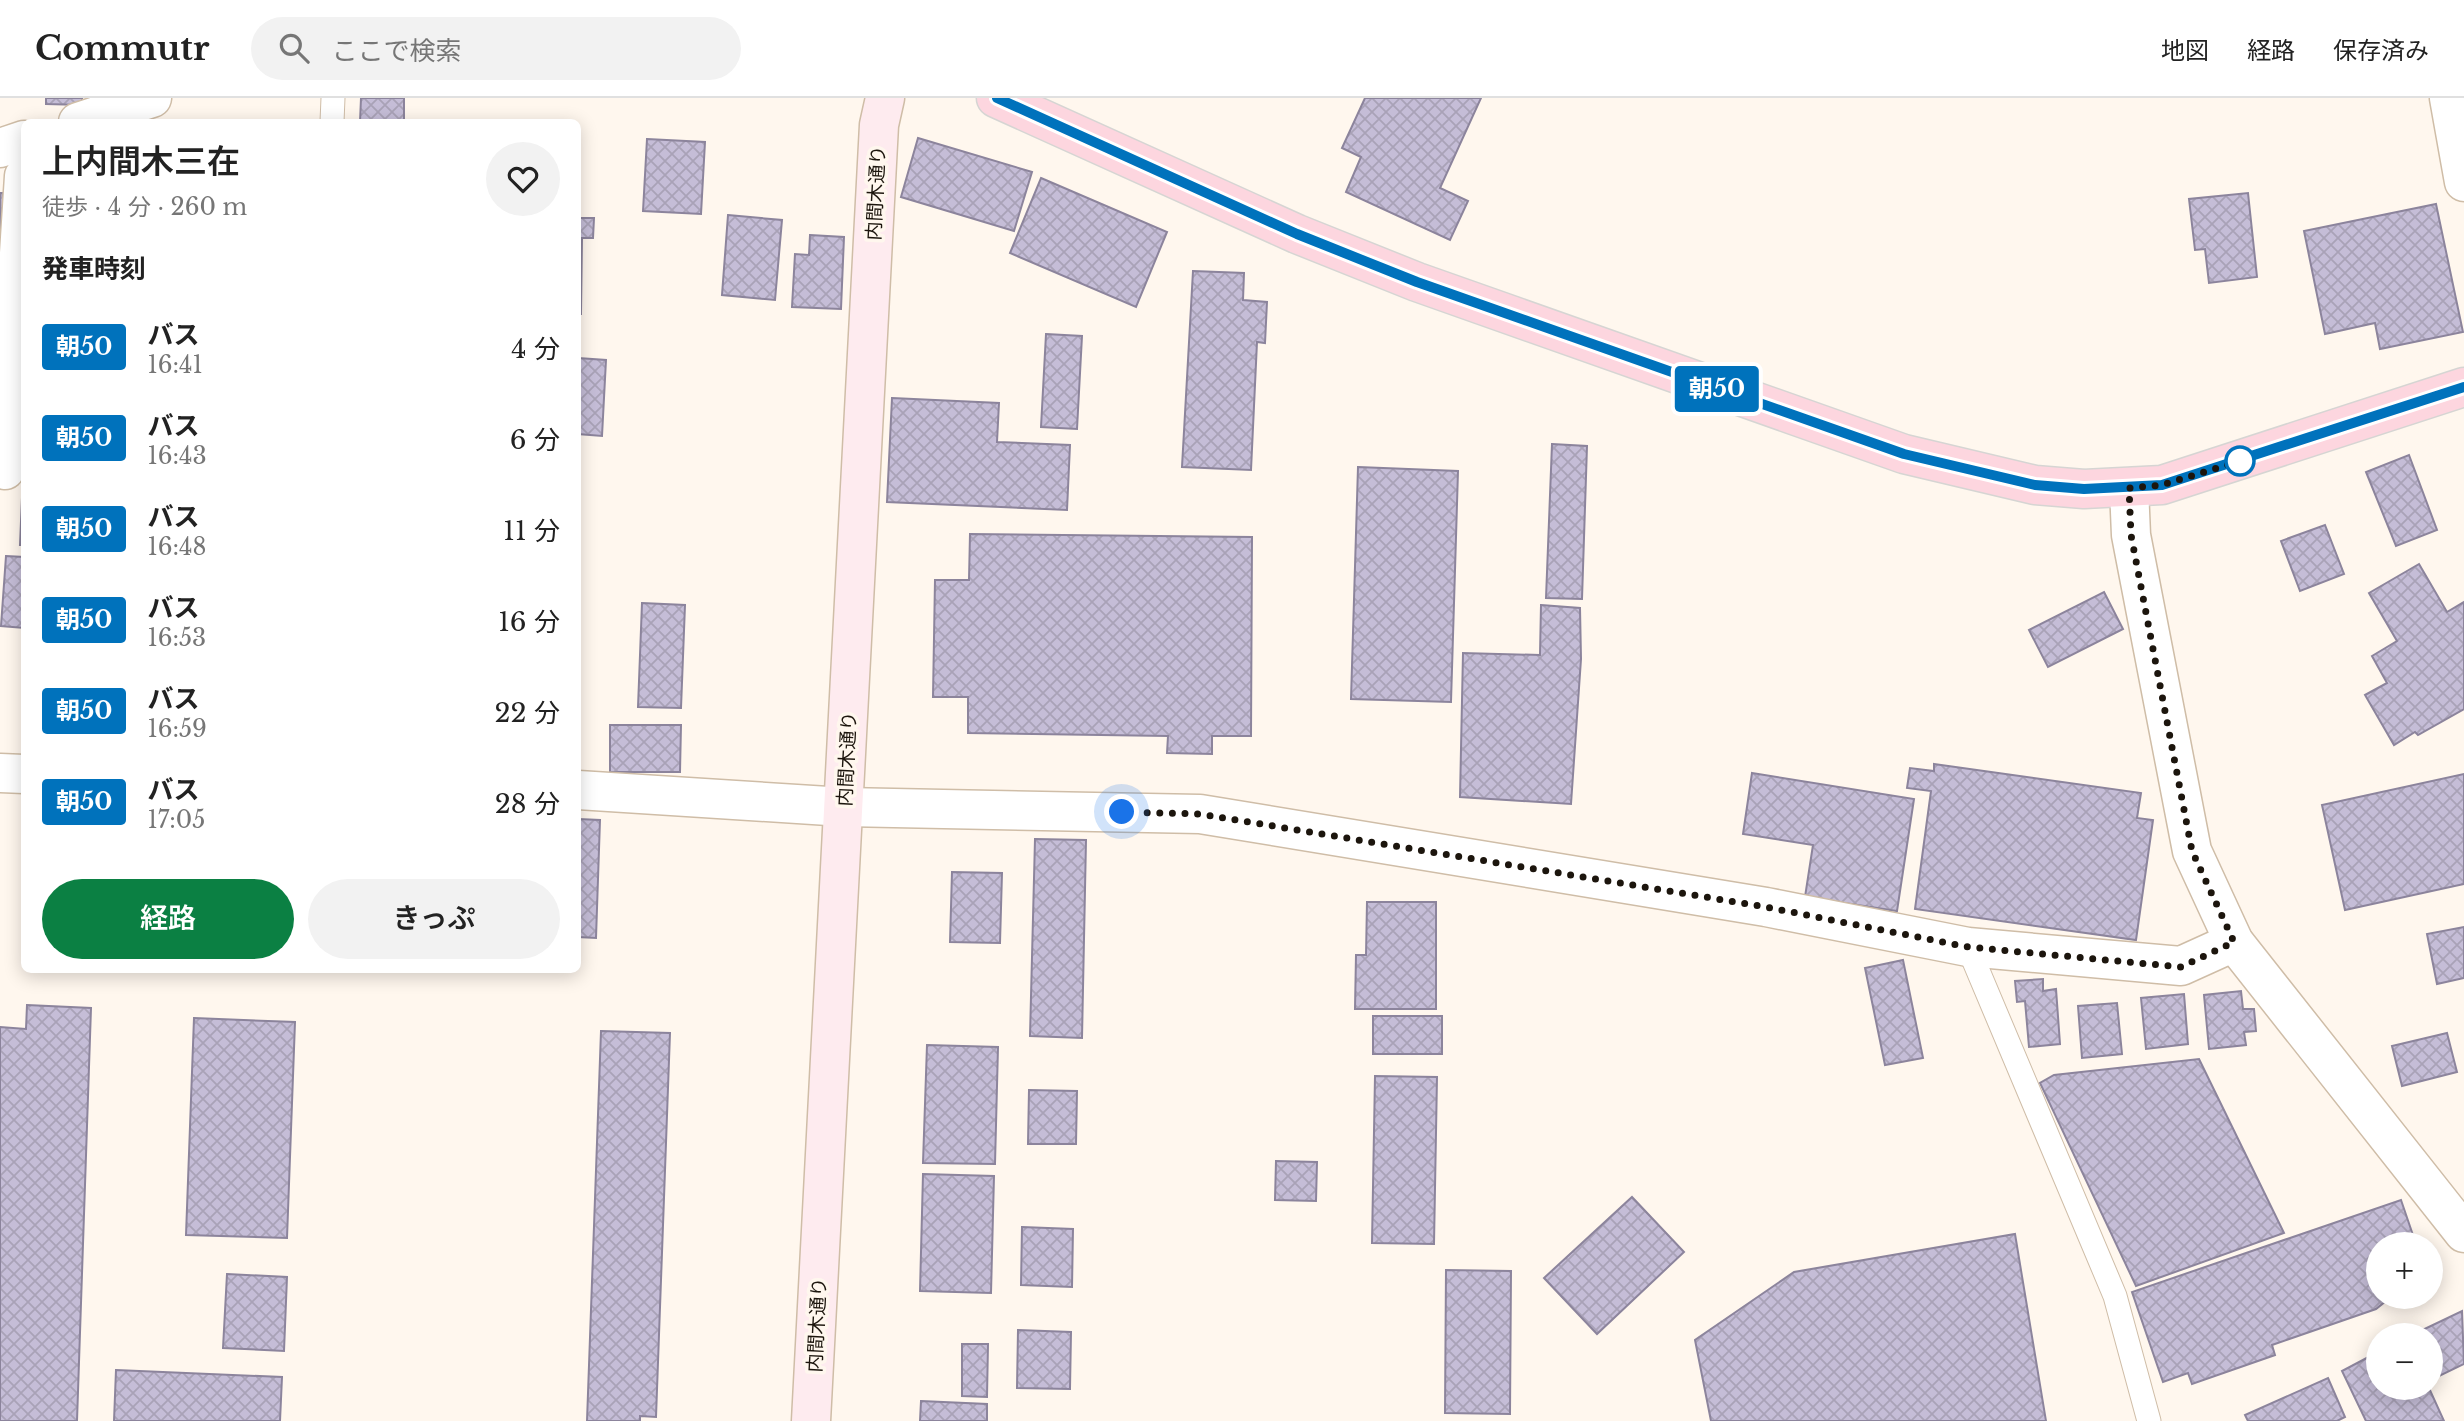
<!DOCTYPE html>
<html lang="ja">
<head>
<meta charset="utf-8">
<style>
	:root { --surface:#fff; --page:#f2f2f2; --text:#222; --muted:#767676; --line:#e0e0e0; --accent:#0b8043 }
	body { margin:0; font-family:"Libre Baskerville","Noto Sans JP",serif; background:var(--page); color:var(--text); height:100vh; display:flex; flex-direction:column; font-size:26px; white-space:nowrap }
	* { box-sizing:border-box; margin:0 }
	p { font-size:23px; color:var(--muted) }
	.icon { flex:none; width:38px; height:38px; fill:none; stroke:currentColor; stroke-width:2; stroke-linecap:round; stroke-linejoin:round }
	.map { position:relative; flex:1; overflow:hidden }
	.sheet { position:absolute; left:21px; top:21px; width:560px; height:854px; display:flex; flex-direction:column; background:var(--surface); border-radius:10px; box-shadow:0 4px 18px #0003 }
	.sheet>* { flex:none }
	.badge { padding:0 14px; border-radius:5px; font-size:24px; line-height:46px }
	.tools { position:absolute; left:2366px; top:1134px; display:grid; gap:14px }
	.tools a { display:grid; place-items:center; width:77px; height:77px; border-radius:50%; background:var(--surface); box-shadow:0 4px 18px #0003; font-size:35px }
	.you { position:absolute; width:35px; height:35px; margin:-18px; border:5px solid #fff; border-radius:50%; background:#1a73e8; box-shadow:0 0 0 10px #1a73e833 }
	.map>.badge { position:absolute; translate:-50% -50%; box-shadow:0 0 0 4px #fff }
	h2 { padding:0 21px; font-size:26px; line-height:63px }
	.round { display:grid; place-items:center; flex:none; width:74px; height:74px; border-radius:37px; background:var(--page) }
	.headline { display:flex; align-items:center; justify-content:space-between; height:119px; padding:0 21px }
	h1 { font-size:33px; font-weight:600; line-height:52px }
	.cta { display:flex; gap:14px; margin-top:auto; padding:14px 21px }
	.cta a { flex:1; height:80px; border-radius:42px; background:var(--accent); color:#fff; font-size:28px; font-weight:600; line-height:80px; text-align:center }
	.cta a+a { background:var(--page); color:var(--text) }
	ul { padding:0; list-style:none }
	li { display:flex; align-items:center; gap:21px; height:91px; padding:0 21px }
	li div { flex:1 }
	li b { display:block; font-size:26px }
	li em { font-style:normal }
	li .badge { min-width:77px; font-weight:700; text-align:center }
	header { display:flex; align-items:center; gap:42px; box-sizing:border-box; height:98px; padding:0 35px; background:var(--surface); border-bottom:2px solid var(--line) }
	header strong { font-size:33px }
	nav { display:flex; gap:38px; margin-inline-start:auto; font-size:24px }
	.search { width:490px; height:63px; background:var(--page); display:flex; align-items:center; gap:18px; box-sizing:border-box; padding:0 24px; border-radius:38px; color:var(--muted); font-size:26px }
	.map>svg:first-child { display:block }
</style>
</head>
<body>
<header>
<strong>Commutr</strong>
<div class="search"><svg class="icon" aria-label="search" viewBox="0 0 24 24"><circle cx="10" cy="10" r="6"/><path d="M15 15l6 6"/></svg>ここで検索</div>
<nav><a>地図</a><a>経路</a><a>保存済み</a></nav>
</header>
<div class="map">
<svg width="2464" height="1323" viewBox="0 0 2464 1323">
	<defs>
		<pattern id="building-cross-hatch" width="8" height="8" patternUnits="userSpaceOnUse" patternTransform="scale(1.75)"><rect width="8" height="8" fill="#c5bdd7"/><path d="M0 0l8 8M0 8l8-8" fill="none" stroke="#a9a2b7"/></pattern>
	</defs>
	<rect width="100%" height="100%" fill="#fff7ee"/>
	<g fill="url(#building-cross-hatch)" stroke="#8c849c" stroke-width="2">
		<path d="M46 0H82V7L46 6Z"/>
		<path d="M361 0H404V24H360Z"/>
		<path d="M1365 0H1481L1440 90 1468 103 1450 142 1346 94 1361 59 1342 50Z"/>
		<path d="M918 40 1032 74 1014 133 901 99Z"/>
		<path d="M647 41 705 44 701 116 643 113Z"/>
		<path d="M1041 80 1167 134 1136 209 1010 155Z"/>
		<path d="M0 95H3L0 196Z"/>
		<path d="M2248 95 2257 179 2209 185 2205 151 2195 152 2189 101Z"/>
		<path d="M2436 106 2463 234 2380 251 2375 225 2325 236 2304 133Z"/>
		<path d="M728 117 782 122 775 202 722 197Z"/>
		<path d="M578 120H594L593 140H582L581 216H578Z"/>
		<path d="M810 137 844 139 841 211 792 209 795 156 809 157Z"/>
		<path d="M1193 173 1244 175 1243 202 1267 204 1265 245 1257 244 1251 372 1182 369Z"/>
		<path d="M1046 236 1082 238 1077 331 1041 329Z"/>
		<path d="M578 260 606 262 602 338 578 336Z"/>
		<path d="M892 300 999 305 997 344 1070 347 1067 412 887 404Z"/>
		<path d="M1552 346 1587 348 1582 501 1546 500Z"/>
		<path d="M2409 357 2437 432 2396 448 2366 374Z"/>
		<path d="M1358 369 1458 373 1451 604 1351 601Z"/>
		<path d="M23 376H24V447H20Z"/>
		<path d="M2325 427 2344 476 2300 493 2281 443Z"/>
		<path d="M970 436 1252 439 1251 638H1212V656L1167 655 1168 638 968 635V599H933L935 482H969Z"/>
		<path d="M6 458 24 459V530L1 528Z"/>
		<path d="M2419 466 2447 514 2464 504V611L2418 637 2415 634 2394 647 2365 597 2387 585 2372 558 2397 543 2369 495Z"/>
		<path d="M2104 494 2123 531 2048 569 2029 532Z"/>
		<path d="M642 505 685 507 681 610 638 609Z"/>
		<path d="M1541 507 1580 510 1581 561 1571 706 1460 699 1463 555 1540 557Z"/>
		<path d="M610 627H681L680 674H610Z"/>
		<path d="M1934 666 2141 695 2137 720 2153 722 2136 842 1915 811 1931 693 1907 690 1910 670 1934 673Z"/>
		<path d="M1752 675 1914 701 1897 813 1805 799 1813 747 1743 736Z"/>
		<path d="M2464 676V786L2345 812 2322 707Z"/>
		<path d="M578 721 600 722 596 840 578 839Z"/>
		<path d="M1035 741 1086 742 1082 940 1030 938Z"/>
		<path d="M952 774 1002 775 1000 845 950 844Z"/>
		<path d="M1367 804H1436V911H1355L1356 857H1366Z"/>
		<path d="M2464 829V880L2437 886 2427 836Z"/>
		<path d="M1903 862 1923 960 1885 967 1865 870Z"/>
		<path d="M2043 881V893L2056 891 2060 946 2029 949 2025 903 2017 904 2015 883Z"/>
		<path d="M2241 893 2243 911H2254L2256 933 2244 934 2246 947 2209 951 2204 897Z"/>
		<path d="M2184 896 2188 946 2146 951 2141 900Z"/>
		<path d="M2117 905 2122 956 2082 960 2078 908Z"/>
		<path d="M27 907 91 910 77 1323H0V929L26 931Z"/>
		<rect x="1373" y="918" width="69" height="38"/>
		<path d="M194 920 295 924 287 1140 186 1137Z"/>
		<path d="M601 933 670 935 656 1319 640 1318V1323H587Z"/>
		<path d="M2447 935 2457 974 2402 988 2392 948Z"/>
		<path d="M927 947 998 949 995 1066 923 1065Z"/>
		<path d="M2199 961 2284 1135 2136 1188 2040 985 2054 977Z"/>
		<path d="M1375 978 1437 979 1434 1146 1372 1145Z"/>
		<path d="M1029 992 1077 993 1076 1046H1028Z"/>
		<path d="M1276 1063 1317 1064 1316 1103 1275 1102Z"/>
		<path d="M923 1076 994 1078 991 1195 920 1193Z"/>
		<path d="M1632 1099 1684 1154 1597 1236 1544 1180Z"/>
		<path d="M2401 1102 2416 1146H2378V1199H2391L2376 1211 2272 1247 2275 1257 2192 1286 2188 1275 2163 1284 2132 1194Z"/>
		<path d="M1022 1129 1073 1131 1072 1189 1021 1187Z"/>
		<path d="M2015 1136 2046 1323H1711L1695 1242 1794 1174Z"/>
		<path d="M1446 1172 1511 1173 1510 1316 1445 1315Z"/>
		<path d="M227 1176 287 1179 284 1253 223 1250Z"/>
		<path d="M2462 1213 2464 1266 2431 1282V1237H2412Z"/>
		<path d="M1018 1232 1071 1234 1070 1291 1017 1290Z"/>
		<path d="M962 1246H988L987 1299 962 1298Z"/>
		<path d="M2378 1254V1290H2429L2444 1323H2366L2342 1273Z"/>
		<path d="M116 1272 282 1279 280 1323H114Z"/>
		<path d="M2328 1280 2345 1319 2337 1323H2248L2245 1317Z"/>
		<path d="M921 1303 987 1306V1323H920Z"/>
	</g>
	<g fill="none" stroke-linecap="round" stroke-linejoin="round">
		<defs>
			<g id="lane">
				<path d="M332 24 333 0"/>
				<path d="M1968 849 2115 1198 2149 1323"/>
			</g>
			<g id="street">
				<path d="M2449 0 2464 84"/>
				<path d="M78 24 152 0"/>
				<path d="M0 50 24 42"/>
				<path d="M5 372 24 78"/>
				<path d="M2129 390 2131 437 2192 753 2234 844 2464 1135"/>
				<path d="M0 675 24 676"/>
				<path d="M578 692 844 709 1200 716 1766 809 1968 849 2181 868 2234 844"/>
			</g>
			<path id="secondary" d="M811 1323 879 27 885 0"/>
			<path id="primary" d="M996 0 1297 136 1417 184 1904 356 2035 387 2084 391 2162 387 2464 289"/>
		</defs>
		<use href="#lane" stroke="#cfbda7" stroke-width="25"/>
		<use href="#street" stroke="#cfbda7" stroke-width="41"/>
		<use href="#secondary" stroke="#cfbda7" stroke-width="41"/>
		<use href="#primary" stroke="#d6d5d3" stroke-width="41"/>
		<use href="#lane" stroke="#fff" stroke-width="23"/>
		<use href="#street" stroke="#fff" stroke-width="38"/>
		<use href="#secondary" stroke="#feebef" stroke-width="38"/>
		<use href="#primary" stroke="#fdd6df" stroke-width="38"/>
	</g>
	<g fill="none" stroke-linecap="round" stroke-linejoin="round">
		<defs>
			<path id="line" d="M997 0 1297 136 1417 184 1904 356 2035 387 2084 391 2162 387 2464 289"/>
		</defs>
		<use href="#line" stroke="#fff" stroke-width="16"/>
		<use href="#line" stroke="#0072bc" stroke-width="10"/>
		<path stroke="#1c150d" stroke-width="7" stroke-dasharray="0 12.6" d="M1122 714 1200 716 1766 809 1968 849 2181 869 2234 844 2192 753 2131 437 2129 390 2162 387 2240 363"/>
	</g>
	<circle fill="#fff" stroke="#0072bc" stroke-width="3.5" cx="2240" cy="363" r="14"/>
	<g text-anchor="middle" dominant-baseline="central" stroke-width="7" stroke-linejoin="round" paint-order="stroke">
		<g font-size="19" fill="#1c150d" stroke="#fff7ee">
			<text transform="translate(876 95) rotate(-87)">内間木通り</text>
			<text transform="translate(847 661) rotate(-87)">内間木通り</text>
			<text transform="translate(817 1227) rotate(-87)">内間木通り</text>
		</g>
	</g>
</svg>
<div class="tools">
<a>+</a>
<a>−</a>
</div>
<div class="you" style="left:1122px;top:714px"></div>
<b class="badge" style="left:1717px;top:291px;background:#0072bc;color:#fff">朝50</b>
<section class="sheet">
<div class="headline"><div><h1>上内間木三在</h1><p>徒歩 · 4 分 · 260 m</p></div><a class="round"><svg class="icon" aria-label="heart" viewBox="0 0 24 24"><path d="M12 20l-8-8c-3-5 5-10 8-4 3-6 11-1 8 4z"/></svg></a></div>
<h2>発車時刻</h2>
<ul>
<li><span class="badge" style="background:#0072bc;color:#fff">朝50</span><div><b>バス</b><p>16:41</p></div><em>4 分</em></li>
<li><span class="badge" style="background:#0072bc;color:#fff">朝50</span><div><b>バス</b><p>16:43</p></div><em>6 分</em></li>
<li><span class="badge" style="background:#0072bc;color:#fff">朝50</span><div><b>バス</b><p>16:48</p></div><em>11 分</em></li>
<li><span class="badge" style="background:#0072bc;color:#fff">朝50</span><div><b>バス</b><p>16:53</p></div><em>16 分</em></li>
<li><span class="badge" style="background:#0072bc;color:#fff">朝50</span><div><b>バス</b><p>16:59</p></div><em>22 分</em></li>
<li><span class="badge" style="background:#0072bc;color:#fff">朝50</span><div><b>バス</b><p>17:05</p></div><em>28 分</em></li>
</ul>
<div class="cta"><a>経路</a><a>きっぷ</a></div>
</section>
</div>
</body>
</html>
